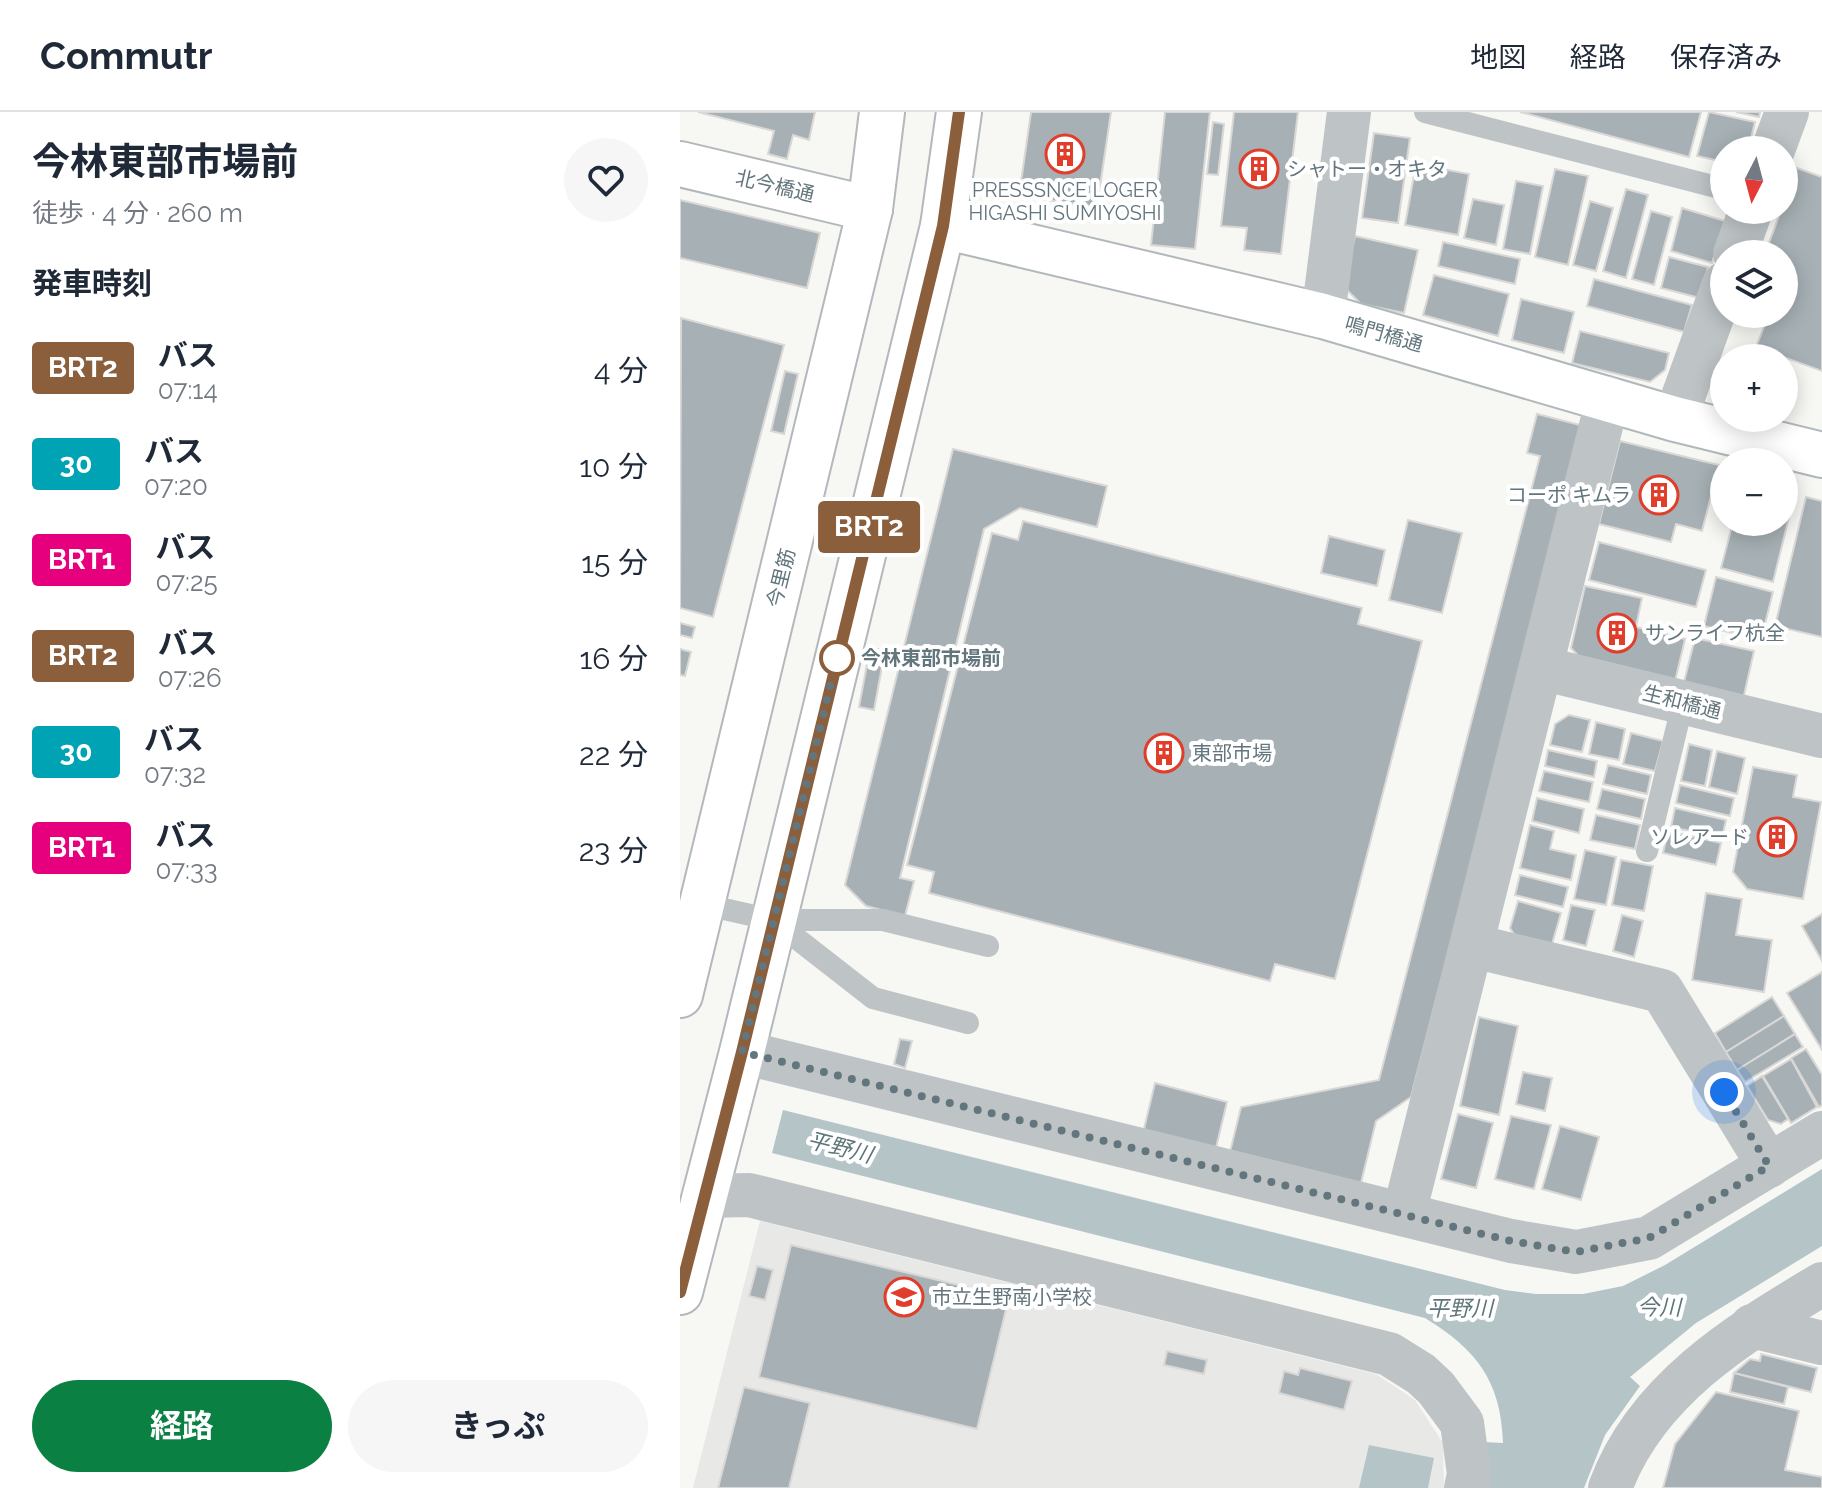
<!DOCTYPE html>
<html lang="ja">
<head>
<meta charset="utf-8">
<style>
	:root { --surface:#fff; --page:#f6f6f7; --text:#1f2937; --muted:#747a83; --line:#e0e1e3; --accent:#0b8043 }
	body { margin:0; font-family:Raleway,"Noto Sans JP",sans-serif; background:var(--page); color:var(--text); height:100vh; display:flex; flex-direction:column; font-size:30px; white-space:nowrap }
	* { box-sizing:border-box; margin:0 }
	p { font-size:26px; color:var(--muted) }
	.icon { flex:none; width:44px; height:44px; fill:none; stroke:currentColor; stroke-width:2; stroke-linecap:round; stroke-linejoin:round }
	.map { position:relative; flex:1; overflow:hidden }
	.details { display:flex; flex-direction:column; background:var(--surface); width:680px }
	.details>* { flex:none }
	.badge { padding:0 16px; border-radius:6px; font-size:28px; line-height:52px }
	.needle { width:52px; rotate:186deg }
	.tools { position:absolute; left:1030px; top:24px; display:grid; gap:16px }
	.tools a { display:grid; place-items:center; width:88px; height:88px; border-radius:50%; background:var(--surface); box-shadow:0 4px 20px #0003; font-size:40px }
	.you { position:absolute; width:40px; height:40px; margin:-20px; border:6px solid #fff; border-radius:50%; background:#1a73e8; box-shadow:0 0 0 12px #1a73e833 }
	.map>.badge { position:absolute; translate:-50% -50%; box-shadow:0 0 0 4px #fff }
	h2 { padding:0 32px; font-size:30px; line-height:72px }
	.round { display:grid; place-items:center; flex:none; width:84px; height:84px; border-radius:42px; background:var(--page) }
	.head { display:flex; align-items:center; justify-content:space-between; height:136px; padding:0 32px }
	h1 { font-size:38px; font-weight:700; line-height:60px }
	.primary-button { display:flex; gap:16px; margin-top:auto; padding:16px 32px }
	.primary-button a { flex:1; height:92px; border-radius:48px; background:var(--accent); color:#fff; font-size:32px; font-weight:700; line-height:92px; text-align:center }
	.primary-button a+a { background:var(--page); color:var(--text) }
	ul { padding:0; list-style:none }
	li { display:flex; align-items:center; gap:24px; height:96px; padding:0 32px }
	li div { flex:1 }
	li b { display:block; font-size:30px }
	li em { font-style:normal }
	li .badge { min-width:88px; font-weight:700; text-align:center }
	header { display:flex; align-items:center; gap:48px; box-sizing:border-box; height:112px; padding:0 40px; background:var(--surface); border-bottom:2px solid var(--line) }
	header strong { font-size:38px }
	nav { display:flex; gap:44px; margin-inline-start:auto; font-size:28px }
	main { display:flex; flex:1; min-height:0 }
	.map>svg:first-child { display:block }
</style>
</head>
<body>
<header>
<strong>Commutr</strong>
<nav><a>地図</a><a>経路</a><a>保存済み</a></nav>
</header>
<main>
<section class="details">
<div class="head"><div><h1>今林東部市場前</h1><p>徒歩 · 4 分 · 260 m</p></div><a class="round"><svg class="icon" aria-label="heart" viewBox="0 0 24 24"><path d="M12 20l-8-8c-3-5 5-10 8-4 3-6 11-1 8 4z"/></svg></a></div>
<h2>発車時刻</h2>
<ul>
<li><span class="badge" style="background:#8b5e3c;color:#fff">BRT2</span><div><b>バス</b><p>07:14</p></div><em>4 分</em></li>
<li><span class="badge" style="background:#00a3b4;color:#fff">30</span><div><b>バス</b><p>07:20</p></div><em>10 分</em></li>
<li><span class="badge" style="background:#e6007e;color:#fff">BRT1</span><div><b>バス</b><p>07:25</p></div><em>15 分</em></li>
<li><span class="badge" style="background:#8b5e3c;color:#fff">BRT2</span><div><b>バス</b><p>07:26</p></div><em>16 分</em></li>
<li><span class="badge" style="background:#00a3b4;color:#fff">30</span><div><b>バス</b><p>07:32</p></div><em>22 分</em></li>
<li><span class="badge" style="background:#e6007e;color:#fff">BRT1</span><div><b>バス</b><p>07:33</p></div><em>23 分</em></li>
</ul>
<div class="primary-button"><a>経路</a><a>きっぷ</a></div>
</section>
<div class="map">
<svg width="1142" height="1376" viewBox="0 0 1142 1376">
	<rect width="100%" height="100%" fill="#f7f7f4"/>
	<path fill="#e8e8e7" d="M80 1109 696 1262 735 1288 763 1331 764 1376H13Z"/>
	<g fill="#b5c5c7">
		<path d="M103 998 825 1178 856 1182H903L943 1174 985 1153 1142 1057V1134L1016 1211 950 1265 960 1274 925 1323 904 1376H804L803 1330 823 1331C821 1269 797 1238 745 1206L92 1041Z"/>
		<path d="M689 1333 754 1346 748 1376H679Z"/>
	</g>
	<g fill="#a7b1b5" stroke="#d9d8d6" stroke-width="2">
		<path d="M18 0H135L129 28 113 23 107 47 88 42 94 19Z"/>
		<path d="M351 0H431L417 95 339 84Z"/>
		<path d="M485 0H530L515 137 471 133Z"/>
		<path d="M554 0H618L601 142 564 138 567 116 541 114Z"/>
		<path d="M840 0H1021L1009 45Z"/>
		<path d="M1029 0 1075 10 1068 38H1044V50L1017 44Z"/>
		<path d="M1056 0H1080L1079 5Z"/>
		<path d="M533 10 544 12 538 63 527 62Z"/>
		<path d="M694 21 730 26 718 111 682 106Z"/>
		<path d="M736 52 789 62 778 123 725 113Z"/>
		<path d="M1117 56 1142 65V259L1076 235 1089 202H1104V142H1085L1101 98H1104V91Z"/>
		<path d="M875 57 908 64 888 153 855 145Z"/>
		<path d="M836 69 863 74 850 142 823 137Z"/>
		<path d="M946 77 968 83 946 166 923 159Z"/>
		<path d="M793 87 824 93 816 133 784 126Z"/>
		<path d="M0 88 140 121 127 176 0 146Z"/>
		<path d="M910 89 933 96 916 159 893 153Z"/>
		<path d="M1002 96 1045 109 1032 151 991 139Z"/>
		<path d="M971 99 992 105 974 173 952 167Z"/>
		<path d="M675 124 738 138 724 201 681 192 664 175Z"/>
		<path d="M763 130 840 147 835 172 758 154Z"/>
		<path d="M989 145 1028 155 1020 186 981 176Z"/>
		<path d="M754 163 829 182 818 224 743 203Z"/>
		<path d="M914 167 1012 193 1004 220 907 194Z"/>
		<path d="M841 187 894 200 884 241 832 228Z"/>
		<path d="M1 206 104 233 33 505 0 496Z"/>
		<path d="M900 219 989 241 985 258 970 270 892 251Z"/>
		<path d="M105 259 118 262 104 322 91 319Z"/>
		<path d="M857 302 904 314 731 985 696 1009 680 1075 549 1044 561 995 699 968 860 344 847 341Z"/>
		<path d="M940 329 1039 353 1022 419 996 412 991 430 919 412Z"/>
		<path d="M273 337 427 374 417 415 340 396 304 417 220 766 234 769 225 804 186 794 165 773Z"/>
		<path d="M1126 385 1142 389V525L1095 514Z"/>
		<path d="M1104 391 1112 393 1093 470 1041 456 1053 410H1104Z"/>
		<path d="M728 408 782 421 762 501 709 488Z"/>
		<path d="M343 409 682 496 678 512 742 529 655 867 595 852 590 869 249 781 254 760 227 753 312 421 338 428Z"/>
		<path d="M649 424 705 438 697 474 641 461Z"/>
		<path d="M919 430 1026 458 1016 495 909 468Z"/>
		<path d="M1036 465 1093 480 1081 528 1024 514Z"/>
		<path d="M905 474 962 486 956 515 1005 527 993 578 912 559 891 536Z"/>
		<path d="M0 511 15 515 12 526 0 523Z"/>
		<path d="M1015 526 1074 539 1062 592 1002 578Z"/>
		<path d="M190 536 205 538 194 598 179 595Z"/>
		<path d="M0 537 11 540 5 564 0 563Z"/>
		<path d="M889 603 910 608 902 640 870 633 875 612Z"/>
		<path d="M916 610 945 617 939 648 909 642Z"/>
		<path d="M951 621 983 629 975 659 943 652Z"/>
		<path d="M1009 632 1032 638 1025 674 1001 669Z"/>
		<path d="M868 638 917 649 914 665 865 654Z"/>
		<path d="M1037 639 1065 646 1057 682 1029 675Z"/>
		<path d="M928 653 971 663 967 682 923 672Z"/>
		<path d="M1073 655 1117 663 1113 685 1141 690 1123 787 1067 777 1053 760Z"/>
		<path d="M864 659 913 670 909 690 859 679Z"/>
		<path d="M1000 673 1054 686 1050 704 996 691Z"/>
		<path d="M922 677 965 687 961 707 917 697Z"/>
		<path d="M857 686 904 697 899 721 852 709Z"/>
		<path d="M995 696 1046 708 1042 726 991 715Z"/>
		<path d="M916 703 960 713 955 737 910 728Z"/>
		<path d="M850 713 874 719 870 737 896 743 891 768 840 756Z"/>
		<path d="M988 719 1041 731 1036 753 983 741Z"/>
		<path d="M905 738 936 745 926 793 894 787Z"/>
		<path d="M941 748 973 754 964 799 932 793Z"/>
		<path d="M840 763 888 775 883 795 835 783Z"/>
		<path d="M1026 781 1062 787 1056 823 1092 828 1084 880 1012 868Z"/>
		<path d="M838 789 881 801 870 839 839 830 830 816Z"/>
		<path d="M891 793 915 798 906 834 883 828Z"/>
		<path d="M1142 802V849L1122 814Z"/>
		<path d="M942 803 963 809 954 845 933 839Z"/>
		<path d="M1142 860V938L1107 881Z"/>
		<path d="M1092 885 1104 904 1046 940 1035 921Z"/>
		<path d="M1104 904 1115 922 1057 958 1046 940Z"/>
		<path d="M799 905 838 914 819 1003 780 994Z"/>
		<path d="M1115 922 1123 935 1065 970 1057 958Z"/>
		<path d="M220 927 232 929 225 956 214 952Z"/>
		<path d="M1126 937 1142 963V993L1139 995 1111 946Z"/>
		<path d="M1111 947 1137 995 1111 1011 1083 964Z"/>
		<path d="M843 960 872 966 865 999 836 992Z"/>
		<path d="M1082 964 1108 1007 1101 1012 1088 1008 1067 974Z"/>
		<path d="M475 971 547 990 535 1040 463 1021Z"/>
		<path d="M778 1002 813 1011 796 1076 761 1067Z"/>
		<path d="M831 1004 871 1013 854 1077 815 1067Z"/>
		<path d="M880 1014 919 1025 901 1088 862 1077Z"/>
		<path d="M111 1133 329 1185 297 1317 79 1265Z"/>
		<path d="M77 1154 93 1158 85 1188 69 1184Z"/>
		<path d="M487 1239 527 1248 524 1262 484 1253Z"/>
		<path d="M1081 1242 1137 1256 1131 1280 1054 1261 1070 1247 1080 1249Z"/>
		<path d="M620 1256 672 1269 664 1298 599 1281 604 1259 618 1263Z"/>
		<path d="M1054 1261 1108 1275 1104 1292 1050 1280Z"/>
		<path d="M64 1275 130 1291 109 1376H38Z"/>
		<path d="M1036 1280 1119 1299 1105 1358 1142 1365V1376H983L995 1332Z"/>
	</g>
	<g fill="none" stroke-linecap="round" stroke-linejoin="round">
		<defs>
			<g id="secondary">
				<path d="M0 52 190 97"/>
				<path d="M263 114 643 204 995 307 1142 343"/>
			</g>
			<g id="primary">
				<path d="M0 883 190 97 202 0"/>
				<path d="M0 1180 62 940 263 114 279 0"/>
			</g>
		</defs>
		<use href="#secondary" stroke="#b1b8bb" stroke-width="48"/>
		<use href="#primary" stroke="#b2b8bb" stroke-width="48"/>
		<g stroke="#bec4c6" stroke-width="22">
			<path d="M745 0 1044 77"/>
			<path d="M967 739 1003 590"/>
			<path d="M17 791 93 808H203L308 834"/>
			<path d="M93 808 193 886 288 911"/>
		</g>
		<g stroke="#bec4c6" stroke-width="44">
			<path d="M1093 38 1107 0"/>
			<path d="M1055 142 1071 98"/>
			<path d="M643 204 669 0"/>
			<path d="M995 307 1044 172"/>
			<path d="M861 556 1142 624"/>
			<path d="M793 834 982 879 1089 1054"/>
			<path d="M62 940 831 1129 896 1140 969 1126 1142 1021"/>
			<path d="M24 1084 69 1083 709 1242 741 1262 756 1276 782 1311 789 1362 786 1376"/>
			<path d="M724 1102 928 286"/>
			<path d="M1072 1214 1142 1231"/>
			<path d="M930 1376C966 1278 1057 1223 1142 1172"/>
		</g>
		<use href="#secondary" stroke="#fff" stroke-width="44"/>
		<use href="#primary" stroke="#fff" stroke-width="44"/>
	</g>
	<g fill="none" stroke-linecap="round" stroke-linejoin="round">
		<defs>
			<path id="line" d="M0 1180 62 940 263 114 279 0"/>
		</defs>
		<use href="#line" stroke="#fff" stroke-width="18"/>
		<use href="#line" stroke="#8b5e3c" stroke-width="12"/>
		<path stroke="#63767e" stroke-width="8" stroke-dasharray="0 14.4" d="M157 546 62 940 831 1129 896 1140 969 1126 1089 1054 1044 980"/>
	</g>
	<defs>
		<symbol id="building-ring" viewBox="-11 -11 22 22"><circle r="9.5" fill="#fff" stroke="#e03d2b" stroke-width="1.5"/><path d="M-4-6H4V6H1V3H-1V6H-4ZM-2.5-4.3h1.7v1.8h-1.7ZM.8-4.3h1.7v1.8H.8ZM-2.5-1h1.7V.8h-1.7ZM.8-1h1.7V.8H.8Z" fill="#e03d2b"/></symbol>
		<symbol id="school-ring" viewBox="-11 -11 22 22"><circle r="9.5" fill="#fff" stroke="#e03d2b" stroke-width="1.5"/><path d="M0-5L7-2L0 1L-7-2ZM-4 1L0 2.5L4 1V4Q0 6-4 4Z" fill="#e03d2b"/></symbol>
	</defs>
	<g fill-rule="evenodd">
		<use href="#building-ring" x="363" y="20" width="44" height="44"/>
		<use href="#building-ring" x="557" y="35" width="44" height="44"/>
		<use href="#building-ring" x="957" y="361" width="44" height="44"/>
		<use href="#building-ring" x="915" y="499" width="44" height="44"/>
		<use href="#building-ring" x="462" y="619" width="44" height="44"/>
		<use href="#building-ring" x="1075" y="703" width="44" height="44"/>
		<use href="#school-ring" x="202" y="1163" width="44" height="44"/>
	</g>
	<circle fill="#fff" stroke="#8b5e3c" stroke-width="4" cx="157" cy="546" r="16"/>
	<g text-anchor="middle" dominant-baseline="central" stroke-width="8" stroke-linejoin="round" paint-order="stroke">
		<g font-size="20" fill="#63767e" stroke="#fff" text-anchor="start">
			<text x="607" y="57">シャトー・オキタ</text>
			<text x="385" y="78" text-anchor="middle">PRESSSNCE LOGER<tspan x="385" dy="23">HIGASHI SUMIYOSHI</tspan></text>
			<text x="951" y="383" text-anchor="end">コーポ キムラ</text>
			<text x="965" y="521">サンライフ杭全</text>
			<text x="512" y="641">東部市場</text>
			<text x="1069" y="725" text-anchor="end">ソレアード</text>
			<text x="252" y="1185">市立生野南小学校</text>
		</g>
		<g font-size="20" fill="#63767e" stroke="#fff">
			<text transform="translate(95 74) rotate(13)">北今橋通</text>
			<text transform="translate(704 222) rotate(16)">鳴門橋通</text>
			<text transform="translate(101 466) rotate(-76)">今里筋</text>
			<text transform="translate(1002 590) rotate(14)">生和橋通</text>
		</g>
		<g font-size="20" font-weight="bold" fill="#63767e" stroke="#fff" text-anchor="start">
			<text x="181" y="546">今林東部市場前</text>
		</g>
		<g font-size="22" font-style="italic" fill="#5e7679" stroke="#fff">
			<text transform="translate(160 1035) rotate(14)">平野川</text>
			<text x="979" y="1195">今川</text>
			<text x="780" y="1196">平野川</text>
		</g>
	</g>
</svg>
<div class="tools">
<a><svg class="needle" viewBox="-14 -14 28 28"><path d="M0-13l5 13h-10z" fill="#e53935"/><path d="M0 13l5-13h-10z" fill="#747a83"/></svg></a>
<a><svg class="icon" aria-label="layers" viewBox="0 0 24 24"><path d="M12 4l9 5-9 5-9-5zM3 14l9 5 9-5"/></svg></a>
<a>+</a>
<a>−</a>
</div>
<div class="you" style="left:1044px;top:980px"></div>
<b class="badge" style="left:189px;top:415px;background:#8b5e3c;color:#fff">BRT2</b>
</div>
</main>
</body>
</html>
